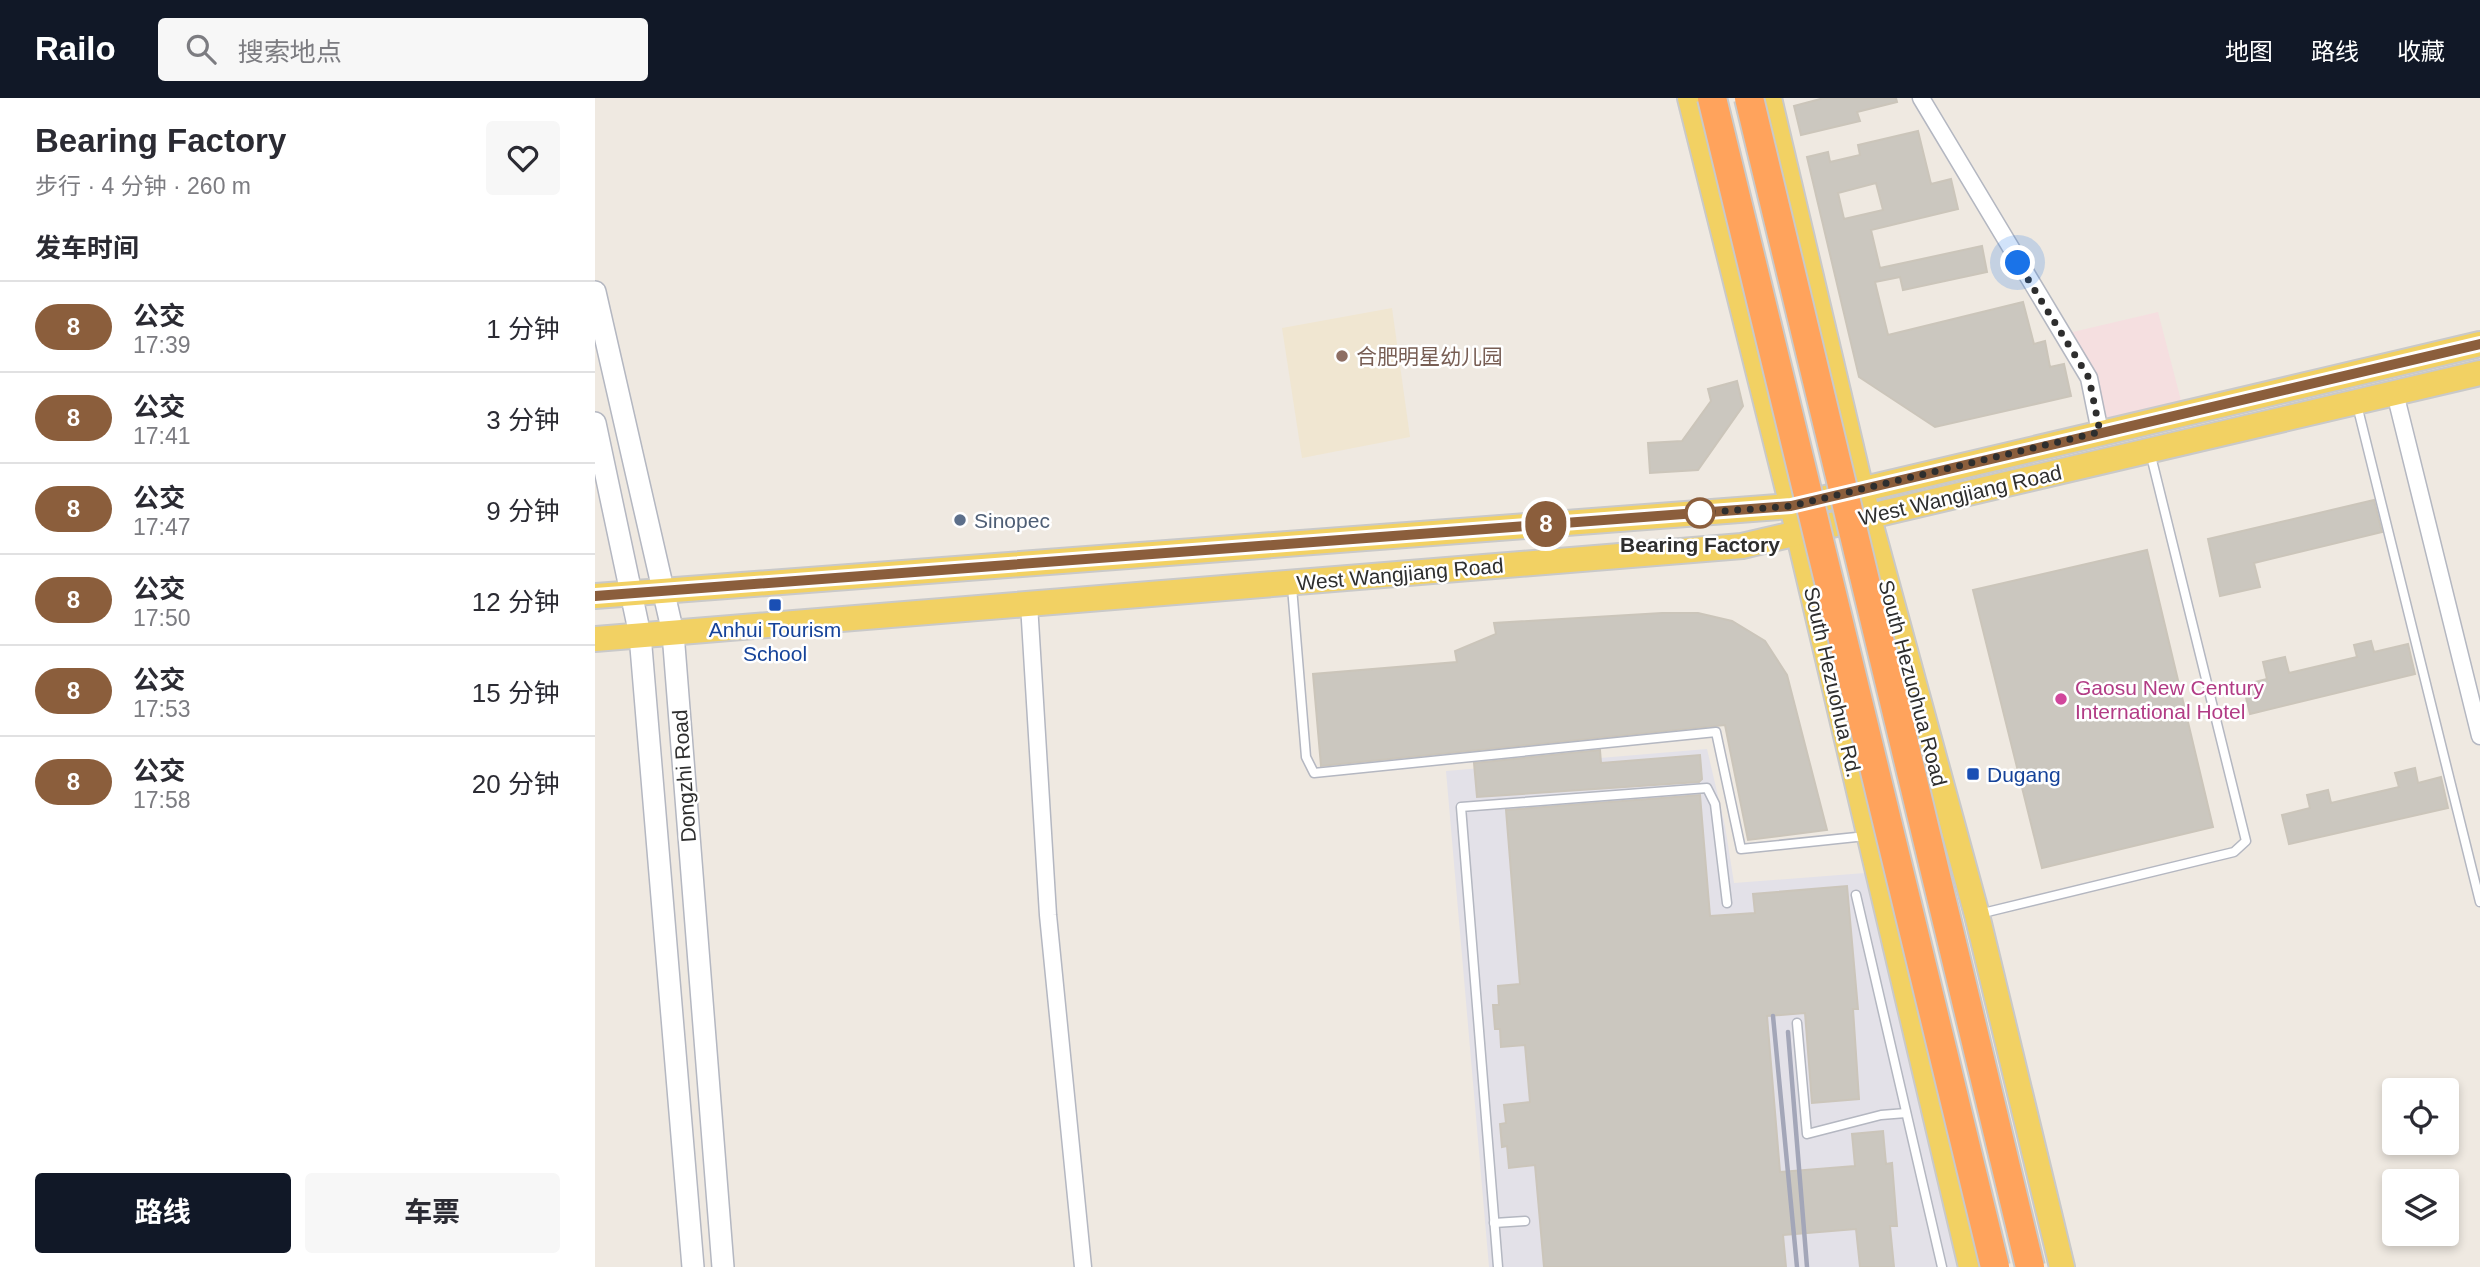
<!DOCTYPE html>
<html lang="zh">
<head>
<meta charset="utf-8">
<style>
	:root { --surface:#fff; --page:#f7f7f7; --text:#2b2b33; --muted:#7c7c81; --line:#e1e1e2; --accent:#111827 }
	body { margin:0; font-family:Arial,"Noto Sans SC",sans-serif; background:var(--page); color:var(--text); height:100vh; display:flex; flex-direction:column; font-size:26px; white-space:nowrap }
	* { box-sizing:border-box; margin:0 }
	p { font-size:23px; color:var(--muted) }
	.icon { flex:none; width:38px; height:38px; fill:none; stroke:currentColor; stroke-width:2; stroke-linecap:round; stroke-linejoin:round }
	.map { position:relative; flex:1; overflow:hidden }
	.drawer { display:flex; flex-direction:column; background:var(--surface); width:595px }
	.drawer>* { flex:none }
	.badge { padding:0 14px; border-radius:23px; font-size:24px; line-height:46px }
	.fabs { position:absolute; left:1787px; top:980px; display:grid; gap:14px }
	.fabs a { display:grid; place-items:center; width:77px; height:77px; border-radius:7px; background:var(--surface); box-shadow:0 4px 10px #0003; font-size:35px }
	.you { position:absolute; width:35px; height:35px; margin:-18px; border:5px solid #fff; border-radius:50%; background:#1a73e8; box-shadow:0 0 0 10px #1a73e833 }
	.map>.badge { position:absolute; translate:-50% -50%; box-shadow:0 0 0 4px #fff }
	h2 { padding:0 35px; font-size:26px; line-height:63px }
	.round { display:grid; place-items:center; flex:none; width:74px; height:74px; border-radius:7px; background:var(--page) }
	.overview { display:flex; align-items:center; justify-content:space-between; height:119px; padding:0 35px }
	h1 { font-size:33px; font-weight:700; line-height:52px }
	.primary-button { display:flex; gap:14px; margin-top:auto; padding:14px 35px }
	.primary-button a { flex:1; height:80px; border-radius:7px; background:var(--accent); color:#fff; font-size:28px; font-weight:700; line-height:80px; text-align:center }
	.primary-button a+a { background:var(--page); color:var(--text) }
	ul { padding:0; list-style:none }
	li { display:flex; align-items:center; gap:21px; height:91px; padding:0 35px; border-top:2px solid var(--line) }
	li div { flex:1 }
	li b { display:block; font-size:26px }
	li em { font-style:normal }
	li .badge { min-width:77px; font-weight:700; text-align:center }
	header { display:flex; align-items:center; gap:42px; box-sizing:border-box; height:98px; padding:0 35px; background:var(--accent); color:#fff }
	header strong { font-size:33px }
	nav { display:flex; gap:38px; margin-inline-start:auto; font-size:24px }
	.search { width:490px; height:63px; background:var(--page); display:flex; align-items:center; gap:18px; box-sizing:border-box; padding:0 24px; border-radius:7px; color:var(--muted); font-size:26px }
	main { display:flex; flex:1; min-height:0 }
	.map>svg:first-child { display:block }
</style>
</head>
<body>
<header>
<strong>Railo</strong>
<div class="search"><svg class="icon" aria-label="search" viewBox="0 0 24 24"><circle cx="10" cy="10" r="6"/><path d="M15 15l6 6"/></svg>搜索地点</div>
<nav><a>地图</a><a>路线</a><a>收藏</a></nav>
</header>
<main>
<section class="drawer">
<div class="overview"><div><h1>Bearing Factory</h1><p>步行 · 4 分钟 · 260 m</p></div><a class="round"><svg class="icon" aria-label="heart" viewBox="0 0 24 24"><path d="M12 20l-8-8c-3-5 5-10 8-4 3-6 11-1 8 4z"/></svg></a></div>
<h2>发车时间</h2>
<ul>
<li><span class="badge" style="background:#8b5e3c;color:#fff">8</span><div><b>公交</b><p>17:39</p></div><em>1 分钟</em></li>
<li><span class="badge" style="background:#8b5e3c;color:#fff">8</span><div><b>公交</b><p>17:41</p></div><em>3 分钟</em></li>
<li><span class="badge" style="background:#8b5e3c;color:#fff">8</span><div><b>公交</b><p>17:47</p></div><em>9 分钟</em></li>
<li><span class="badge" style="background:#8b5e3c;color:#fff">8</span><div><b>公交</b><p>17:50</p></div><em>12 分钟</em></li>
<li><span class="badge" style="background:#8b5e3c;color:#fff">8</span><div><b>公交</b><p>17:53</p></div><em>15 分钟</em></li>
<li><span class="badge" style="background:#8b5e3c;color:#fff">8</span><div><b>公交</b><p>17:58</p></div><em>20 分钟</em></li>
</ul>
<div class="primary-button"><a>路线</a><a>车票</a></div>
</section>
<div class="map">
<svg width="1885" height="1169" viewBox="0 0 1885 1169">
	<rect width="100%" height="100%" fill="#efe9e1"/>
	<path fill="#e3e1e8" d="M1112 651 1130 728 1139 785 1283 774 1376 1169H894L851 673Z"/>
	<path fill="#f0e6d1" d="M797 210 815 339 707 360 687 230Z"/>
	<path fill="#f5dfe0" d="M1563 214 1589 314 1505 334 1494 280 1465 237Z"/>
	<g fill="#cbc7bf" stroke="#cbc5ba" stroke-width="2" fill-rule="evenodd">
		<path d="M1229 0H1301L1302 4 1262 14 1265 23 1206 37 1199 8Z"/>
		<path d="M1323 33 1336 86 1356 81 1363 111 1276 132 1285 170 1387 148 1392 174 1308 192 1305 179 1280 184 1293 237 1428 204 1439 246 1450 243 1455 269 1469 266 1476 298 1340 329 1264 279 1212 59 1233 54 1235 64 1265 57 1263 47ZM1281 85 1288 112 1249 121 1243 95Z"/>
		<path d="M1142 283 1148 308 1103 372 1055 375 1053 345 1087 343 1116 303 1113 291Z"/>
		<path d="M1779 402 1787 434 1659 465 1665 489 1625 498 1613 441Z"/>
		<path d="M1552 452 1618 729 1447 770 1378 492Z"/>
		<path d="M1067 515H1103L1137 523 1170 543 1192 577 1232 732 1153 742 1130 627 726 668 718 576 862 564 860 553 901 536 899 525Z"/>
		<path d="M1776 543 1779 554 1813 546 1820 576 1655 616 1648 587 1672 581 1668 564 1690 559 1694 575 1762 559 1759 547Z"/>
		<path d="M1005 652 1006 665 1105 657 1107 681 1104 684 882 699 879 665Z"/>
		<path d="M1820 670 1823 685 1846 679 1853 710 1694 746 1687 717 1715 710 1712 697 1733 692 1736 705 1804 689 1800 675Z"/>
		<path d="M1105 697 1115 818 1160 815 1158 796 1252 788 1263 911H1258L1264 1001 1217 1005 1210 915 1172 918 1185 1074 1260 1068 1257 1036 1288 1033 1291 1066 1297 1065 1302 1128H1295L1299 1169H1265L1261 1131 1188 1137 1191 1169H949L940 1067 914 1070 912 1048 907 1049 905 1026 911 1025 909 1007 935 1004 930 947 906 949 905 931H900L898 907H904L903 888 925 886 911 712Z"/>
	</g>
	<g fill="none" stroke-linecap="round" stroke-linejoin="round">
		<defs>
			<g id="lane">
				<path d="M1762 307 1885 804"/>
				<path d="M697 489 711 659 719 675 1121 634 1146 751 1271 738"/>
				<path d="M1261 797 1347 1169"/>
				<path d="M1384 816 1639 754 1651 743 1555 354"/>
				<path d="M1202 925 1212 1036 1286 1017 1311 1015"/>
				<path d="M899 1125 930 1123"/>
				<path d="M903 1169 866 709 1112 690 1120 706 1132 805"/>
			</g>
			<g id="street">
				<path d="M1326 0 1494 280 1505 334"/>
				<path d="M1800 295 1885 638"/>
				<path d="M434 506 453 817 488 1169"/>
			</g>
			<g id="secondary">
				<path d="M0 194 78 535 128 1169"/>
				<path d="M0 325 45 537 98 1169"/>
			</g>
			<g id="primary">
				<path d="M1095 0 1197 408 1376 1169"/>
				<path d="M1174 0 1266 391 1382 817 1467 1169"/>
				<path d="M0 498 1197 408 1885 246"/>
				<path d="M0 541 1147 448 1885 275"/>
			</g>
		</defs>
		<use href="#lane" stroke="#b4b7c1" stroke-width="11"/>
		<use href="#street" stroke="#b4b7c1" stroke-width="19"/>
		<use href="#secondary" stroke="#b4b7c1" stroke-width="24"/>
		<use href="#primary" stroke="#c9c9c9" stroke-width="28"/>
		<use href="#lane" stroke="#fff" stroke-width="8"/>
		<use href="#street" stroke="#fff" stroke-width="16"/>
		<use href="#secondary" stroke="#fff" stroke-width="21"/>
		<use href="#primary" stroke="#f2d163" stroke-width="24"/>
		<g stroke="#a3a6b8" stroke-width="4.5">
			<path d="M1178 918 1202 1169"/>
			<path d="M1193 934 1212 1169"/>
		</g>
		<defs>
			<g id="highway-bridge">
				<path d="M1117 0 1400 1169"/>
				<path d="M1154 0 1435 1169"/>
			</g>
		</defs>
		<use href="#highway-bridge" stroke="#c9c9c9" stroke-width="32" stroke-linecap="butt"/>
		<use href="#highway-bridge" stroke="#ffa35c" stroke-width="28"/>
	</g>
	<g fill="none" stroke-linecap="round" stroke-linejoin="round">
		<defs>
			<path id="line" d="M0 498 1196 408 1885 246"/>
		</defs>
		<use href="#line" stroke="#fff" stroke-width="16"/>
		<use href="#line" stroke="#8b5e3c" stroke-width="10"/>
		<path stroke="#2e2e2e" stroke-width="7" stroke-dasharray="0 12.6" d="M1105 415 1196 408 1505 334 1494 280 1423 165"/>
	</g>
	<circle fill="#8d6e63" stroke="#fff" stroke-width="2.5" cx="747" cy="258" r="7"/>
	<circle fill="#fff" stroke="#8b5e3c" stroke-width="3.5" cx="1105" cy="415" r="14"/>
	<circle fill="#5c6f8a" stroke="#fff" stroke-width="2.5" cx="365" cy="422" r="7"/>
	<g fill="#1a4fb4" stroke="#fff" stroke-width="2.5">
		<rect x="173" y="500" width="14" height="14" rx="3.5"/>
		<rect x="1371" y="669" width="14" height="14" rx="3.5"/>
	</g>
	<circle fill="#d1479c" stroke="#fff" stroke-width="2.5" cx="1466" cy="601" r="7"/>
	<g text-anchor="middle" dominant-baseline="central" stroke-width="5" stroke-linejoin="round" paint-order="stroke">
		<g font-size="21" fill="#785e54" stroke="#fff" text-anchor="start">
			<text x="761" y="258">合肥明星幼儿园</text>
		</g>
		<g font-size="21" fill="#2e2e2e" stroke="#fff">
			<text transform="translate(1365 397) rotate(-13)">West Wangjiang Road</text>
			<text transform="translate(805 476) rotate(-5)">West Wangjiang Road</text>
			<text transform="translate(1238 584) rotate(77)">South Hezuohua Rd.</text>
			<text transform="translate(1318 585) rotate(75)">South Hezuohua Road</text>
			<text transform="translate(89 678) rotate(-94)">Dongzhi Road</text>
		</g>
		<g font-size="21" fill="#4e5e75" stroke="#fff" text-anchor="start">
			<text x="379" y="422">Sinopec</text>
		</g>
		<g font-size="21" font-weight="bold" fill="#2e2e2e" stroke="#fff">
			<text x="1105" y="446">Bearing Factory</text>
		</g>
		<g font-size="21" fill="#164399" stroke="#fff">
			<text x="180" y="531">Anhui Tourism<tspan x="180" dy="24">School</tspan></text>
			<text x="1392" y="676" text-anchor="start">Dugang</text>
		</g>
		<g font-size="21" fill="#b23c85" stroke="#fff" text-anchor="start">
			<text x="1480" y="589">Gaosu New Century<tspan x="1480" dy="24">International Hotel</tspan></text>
		</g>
	</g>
</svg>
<div class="fabs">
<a><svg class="icon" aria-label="locate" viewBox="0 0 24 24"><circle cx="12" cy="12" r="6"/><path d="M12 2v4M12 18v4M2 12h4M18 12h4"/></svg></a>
<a><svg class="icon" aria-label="layers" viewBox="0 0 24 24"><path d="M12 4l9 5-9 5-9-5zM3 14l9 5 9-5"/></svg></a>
</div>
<div class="you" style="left:1423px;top:165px"></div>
<b class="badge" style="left:951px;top:426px;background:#8b5e3c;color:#fff">8</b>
</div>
</main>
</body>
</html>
